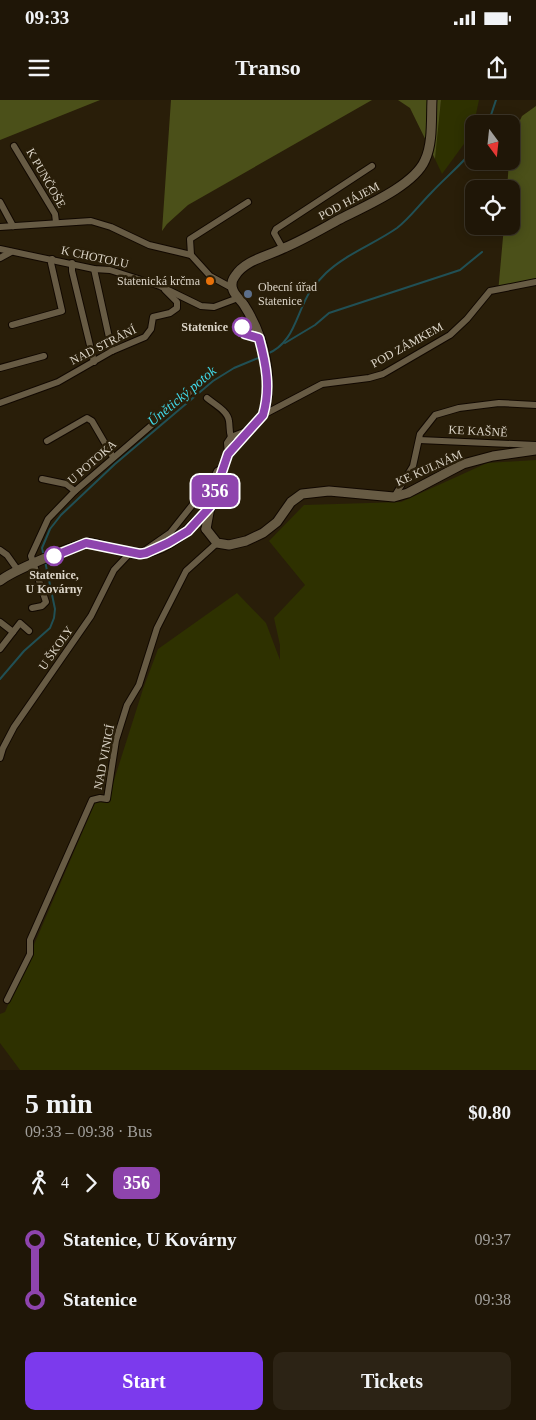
<!DOCTYPE html>
<html lang="en">
<head>
<meta charset="utf-8">
<style>
	:root { --surface:#1f1607; --page:#2c2315; --text:#f1f3f6; --muted:#a19f9b; --line:#3c3528; --accent:#7c3aed }
	body { margin:0; font-family:Georgia,serif; background:var(--page); color:var(--text); height:100vh; display:flex; flex-direction:column; font-size:19px; white-space:nowrap }
	* { box-sizing:border-box; margin:0 }
	p { font-size:16px; color:var(--muted) }
	.icon { flex:none; width:28px; height:28px; fill:none; stroke:currentColor; stroke-width:2; stroke-linecap:round; stroke-linejoin:round }
	.map { position:relative; height:970px; overflow:hidden }
	.drawer { display:flex; flex-direction:column; background:var(--surface); flex:1 }
	.drawer>* { flex:none }
	.badge { padding:0 10px; border-radius:8px; font-size:18px; line-height:32px }
	.needle { width:32px; rotate:165deg }
	.controls { position:absolute; left:465px; top:15px; display:grid; gap:10px }
	.controls a { display:grid; place-items:center; width:55px; height:55px; border-radius:10px; background:var(--surface); box-shadow:0 2px 12px #0003,0 0 0 1px var(--line); font-size:25px }
	.map>.badge { position:absolute; translate:-50% -50%; box-shadow:0 0 0 2px #fff }
	.legs { display:flex; align-items:center; gap:8px; height:55px; padding:0 25px; font-size:16px }
	.legs p { margin-inline-start:auto }
	.head { display:flex; align-items:center; justify-content:space-between; height:85px; padding:0 25px }
	h1 { font-size:28px; font-weight:700; line-height:38px }
	.cta { display:flex; gap:10px; margin-top:auto; padding:10px 25px }
	.cta a { flex:1; height:58px; border-radius:10px; background:var(--accent); color:#fff; font-size:20px; font-weight:700; line-height:58px; text-align:center }
	.cta a+a { background:var(--page); color:var(--text) }
	ul { padding:0 25px; list-style:none }
	li { display:flex; align-items:center; gap:18px; height:60px; font-size:19px }
	li i { display:grid; place-items:center; width:8px; height:100%; margin:0 6px; background:currentColor }
	li i::after { content:''; width:12px; height:12px; margin:-6px; border:4px solid; border-radius:50%; background:var(--surface) }
	li p { margin-inline-start:auto }
	li:first-child i { background:linear-gradient(#0000 50%,currentColor 0) }
	li:last-child i { background:linear-gradient(currentColor 50%,#0000 0) }
	.status { display:flex; justify-content:space-between; align-items:center; height:35px; padding:0 25px; background:var(--surface); direction:ltr }
	.status svg { height:14px; fill:currentColor }
	header { display:flex; justify-content:space-between; align-items:center; height:65px; padding:0 25px; background:var(--surface); font-size:22px; font-weight:700 }
	.map>svg:first-child { display:block }
</style>
</head>
<body>
<div class="status"><b>09:33</b><svg viewBox="0 0 49 12"><path d="M0 12V9h3v3zM5 12V6h3v6zM10 12V3h3v9zM15 12V0h3v12zM26 1h20v11H26zM47 4h2v5h-2z"/></svg></div>
<header><svg class="icon" aria-label="menu" viewBox="0 0 24 24"><path d="M4 6h16M4 12h16M4 18h16"/></svg>Transo<svg class="icon" aria-label="share" viewBox="0 0 24 24"><path d="M12 15V3M7 8l5-5 5 5M5 13v7h14v-7"/></svg></header>
<div class="map">
<svg width="536" height="970" viewBox="0 0 536 970">
	<rect width="100%" height="100%" fill="#291e09"/>
	<g fill="#2e3100">
		<path d="M441 0H479L476 14 469 37 442 74 435 59Z"/>
		<path d="M536 360V970H20L0 943V914L5 912 95 703 109 696 143 589 158 549 237 493 266 523 280 560V545L274 518 305 485 269 441 304 405 401 402 487 363Z"/>
	</g>
	<g fill="#4b5019">
		<path d="M0 0H100L0 40Z"/>
		<path d="M171 0H372L188 105 167 124 162 131Z"/>
		<path d="M398 0H441L435 59 410 8Z"/>
		<path d="M536 6V183L498 193 504 126H511V89H507L509 61H511V39L522 16Z"/>
	</g>
	<g fill="none" stroke-linecap="round" stroke-linejoin="round">
		<g stroke="#215055" stroke-width="2">
			<path d="M488 24 496 0"/>
			<path d="M285 243 315 225 329 213 460 170 482 152"/>
			<path d="M267 254C295 243 296 212 311 190 315 185 321 178 326 173 346 154 374 144 397 128 409 119 420 104 431 93 445 78 461 65 474 49"/>
			<path d="M44 457 42 448 50 429 61 415 115 364 213 281 234 268 263 256"/>
			<path d="M0 579 24 551 50 528 54 518 55 509 45 461"/>
		</g>
		<defs>
			<g id="minor">
				<path d="M14 46 55 114 56 122"/>
				<path d="M0 102 13 126"/>
				<path d="M0 127 91 121 111 127 149 145 191 155 210 176 232 188"/>
				<path d="M0 149 94 169 110 170 160 186 201 206 214 207 238 198"/>
				<path d="M283 149 274 133 276 129 372 66"/>
				<path d="M191 155 190 139 248 102"/>
				<path d="M0 158 11 152"/>
				<path d="M72 163V171L94 262"/>
				<path d="M94 169 112 251"/>
				<path d="M12 225 62 211 51 163 52 159"/>
				<path d="M0 268 44 256"/>
				<path d="M207 298C214 304 228 311 229 321 230 327 229 331 231 337"/>
				<path d="M0 303 58 282 112 251 145 237 151 229 153 217 170 213 177 208V202L165 190"/>
				<path d="M263 315 322 284 369 278 383 274 450 235 467 219 490 191 536 182"/>
				<path d="M419 340 536 345"/>
				<path d="M47 341 87 318 92 321 113 357"/>
				<path d="M228 354 227 343 231 337 249 330"/>
				<path d="M42 379 66 384 75 391"/>
				<path d="M394 397 413 366 420 334 435 315 459 308 499 303 536 305"/>
				<path d="M0 450 7 455 17 469"/>
				<path d="M144 451 170 433 213 379 217 371 222 368"/>
				<path d="M32 508 42 506 46 502 31 456 48 419 75 391 189 293"/>
				<path d="M0 522 13 532"/>
				<path d="M0 549 20 523 29 531"/>
				<path d="M0 658 3 648 14 627 91 516 114 470 131 452"/>
				<path d="M7 900 30 854V840L92 700 100 698 107 699 116 640 127 605 139 585 157 528 186 471 217 443"/>
			</g>
			<g id="tertiary">
				<path d="M206 429 210 407 228 354 263 315C268 299 269 279 266 262 263 243 255 222 244 205 241 200 235 196 233 190 231 185 232 180 235 176 245 160 268 156 284 148 303 140 320 130 338 120 363 107 414 86 425 60 433 43 431 19 432 0"/>
				<path d="M206 429 217 443 229 445 246 441 263 433 277 422 291 402 302 394 329 391 394 397 408 393 463 364 493 356 536 350"/>
				<path d="M0 481C10 472 79 442 91 443 107 445 129 456 144 453 171 449 192 427 209 408"/>
			</g>
		</defs>
		<use href="#minor" stroke="#110800" stroke-width="8"/>
		<use href="#tertiary" stroke="#110800" stroke-width="11"/>
		<use href="#minor" stroke="#675b44" stroke-width="6"/>
		<use href="#tertiary" stroke="#675b44" stroke-width="9"/>
	</g>
	<g fill="none" stroke-linecap="round" stroke-linejoin="round">
		<defs>
			<path id="line-1" d="M54 456 86 443 140 454 146 453 168 443 188 431 210 407 228 354 263 315C271 288 266 264 259 238L245 234 242 227"/>
		</defs>
		<use href="#line-1" stroke="#fff" stroke-width="11"/>
		<use href="#line-1" stroke="#8e44ad" stroke-width="8"/>
	</g>
	<circle fill="#e8710a" stroke="#291e09" stroke-width="2" cx="210" cy="181" r="5"/>
	<circle fill="#5c6f8a" stroke="#291e09" stroke-width="2" cx="248" cy="194" r="5"/>
	<g fill="#fff" stroke="#8e44ad" stroke-width="2.5">
		<circle cx="242" cy="227" r="9"/>
		<circle cx="54" cy="456" r="9"/>
	</g>
	<g text-anchor="middle" dominant-baseline="central" stroke-width="5" stroke-linejoin="round" paint-order="stroke">
		<g font-size="12" fill="#dcd5c8" stroke="#291e09">
			<text transform="translate(46 78) rotate(60)">K PUNČOŠE</text>
			<text transform="translate(349 101) rotate(-28)">POD HÁJEM</text>
			<text transform="translate(95 157) rotate(12)">K CHOTOLU</text>
			<text transform="translate(103 245) rotate(-27)">NAD STRÁNÍ</text>
			<text transform="translate(407 245) rotate(-29)">POD ZÁMKEM</text>
			<text transform="translate(478 331) rotate(3)">KE KAŠNĚ</text>
			<text transform="translate(92 362) rotate(-41)">U POTOKA</text>
			<text transform="translate(429 368) rotate(-24)">KE KULNÁM</text>
			<text transform="translate(56 548) rotate(-55)">U ŠKOLY</text>
			<text transform="translate(104 657) rotate(-79)">NAD VINICÍ</text>
		</g>
		<g font-size="12" fill="#dcd5c8" stroke="#291e09" text-anchor="end">
			<text x="200" y="181">Statenická krčma</text>
			<text x="258" y="187" text-anchor="start">Obecní úřad<tspan x="258" dy="14">Statenice</tspan></text>
		</g>
		<g font-size="12" font-weight="bold" fill="#dcd5c8" stroke="#291e09" text-anchor="end">
			<text x="228" y="227">Statenice</text>
			<text x="54" y="475" text-anchor="middle">Statenice,<tspan x="54" dy="14">U Kovárny</tspan></text>
		</g>
		<g font-size="14" font-style="italic" fill="#41dbeb" stroke="#291e09">
			<text transform="translate(182 296) rotate(-40)">Únětický potok</text>
		</g>
	</g>
</svg>
<div class="controls">
<a><svg class="needle" viewBox="-14 -14 28 28"><path d="M0-13l5 13h-10z" fill="#e53935"/><path d="M0 13l5-13h-10z" fill="#a19f9b"/></svg></a>
<a><svg class="icon" aria-label="locate" viewBox="0 0 24 24"><circle cx="12" cy="12" r="6"/><path d="M12 2v4M12 18v4M2 12h4M18 12h4"/></svg></a>
</div>
<b class="badge" style="left:215px;top:391px;background:#8e44ad;color:#fff">356</b>
</div>
<section class="drawer">
<div class="head"><div><h1>5 min</h1><p>09:33 – 09:38 · Bus</p></div><b>$0.80</b></div>
<div class="legs"><svg class="icon" aria-label="walk" viewBox="0 0 24 24"><circle cx="13" cy="4" r="2"/><path d="M13 8l-2 6 4 7M11 14l-3 7M7 12l3-4h3l4 4"/></svg>4<svg class="icon" aria-label="forward" viewBox="0 0 24 24"><path d="M9 5l7 7-7 7"/></svg><b class="badge" style="background:#8e44ad;color:#fff">356</b></div>
<ul>
<li><i style="color:#8e44ad"></i><b>Statenice, U Kovárny</b><p>09:37</p></li>
<li><i style="color:#8e44ad"></i><b>Statenice</b><p>09:38</p></li>
</ul>
<div class="cta"><a>Start</a><a>Tickets</a></div>
</section>
</body>
</html>
